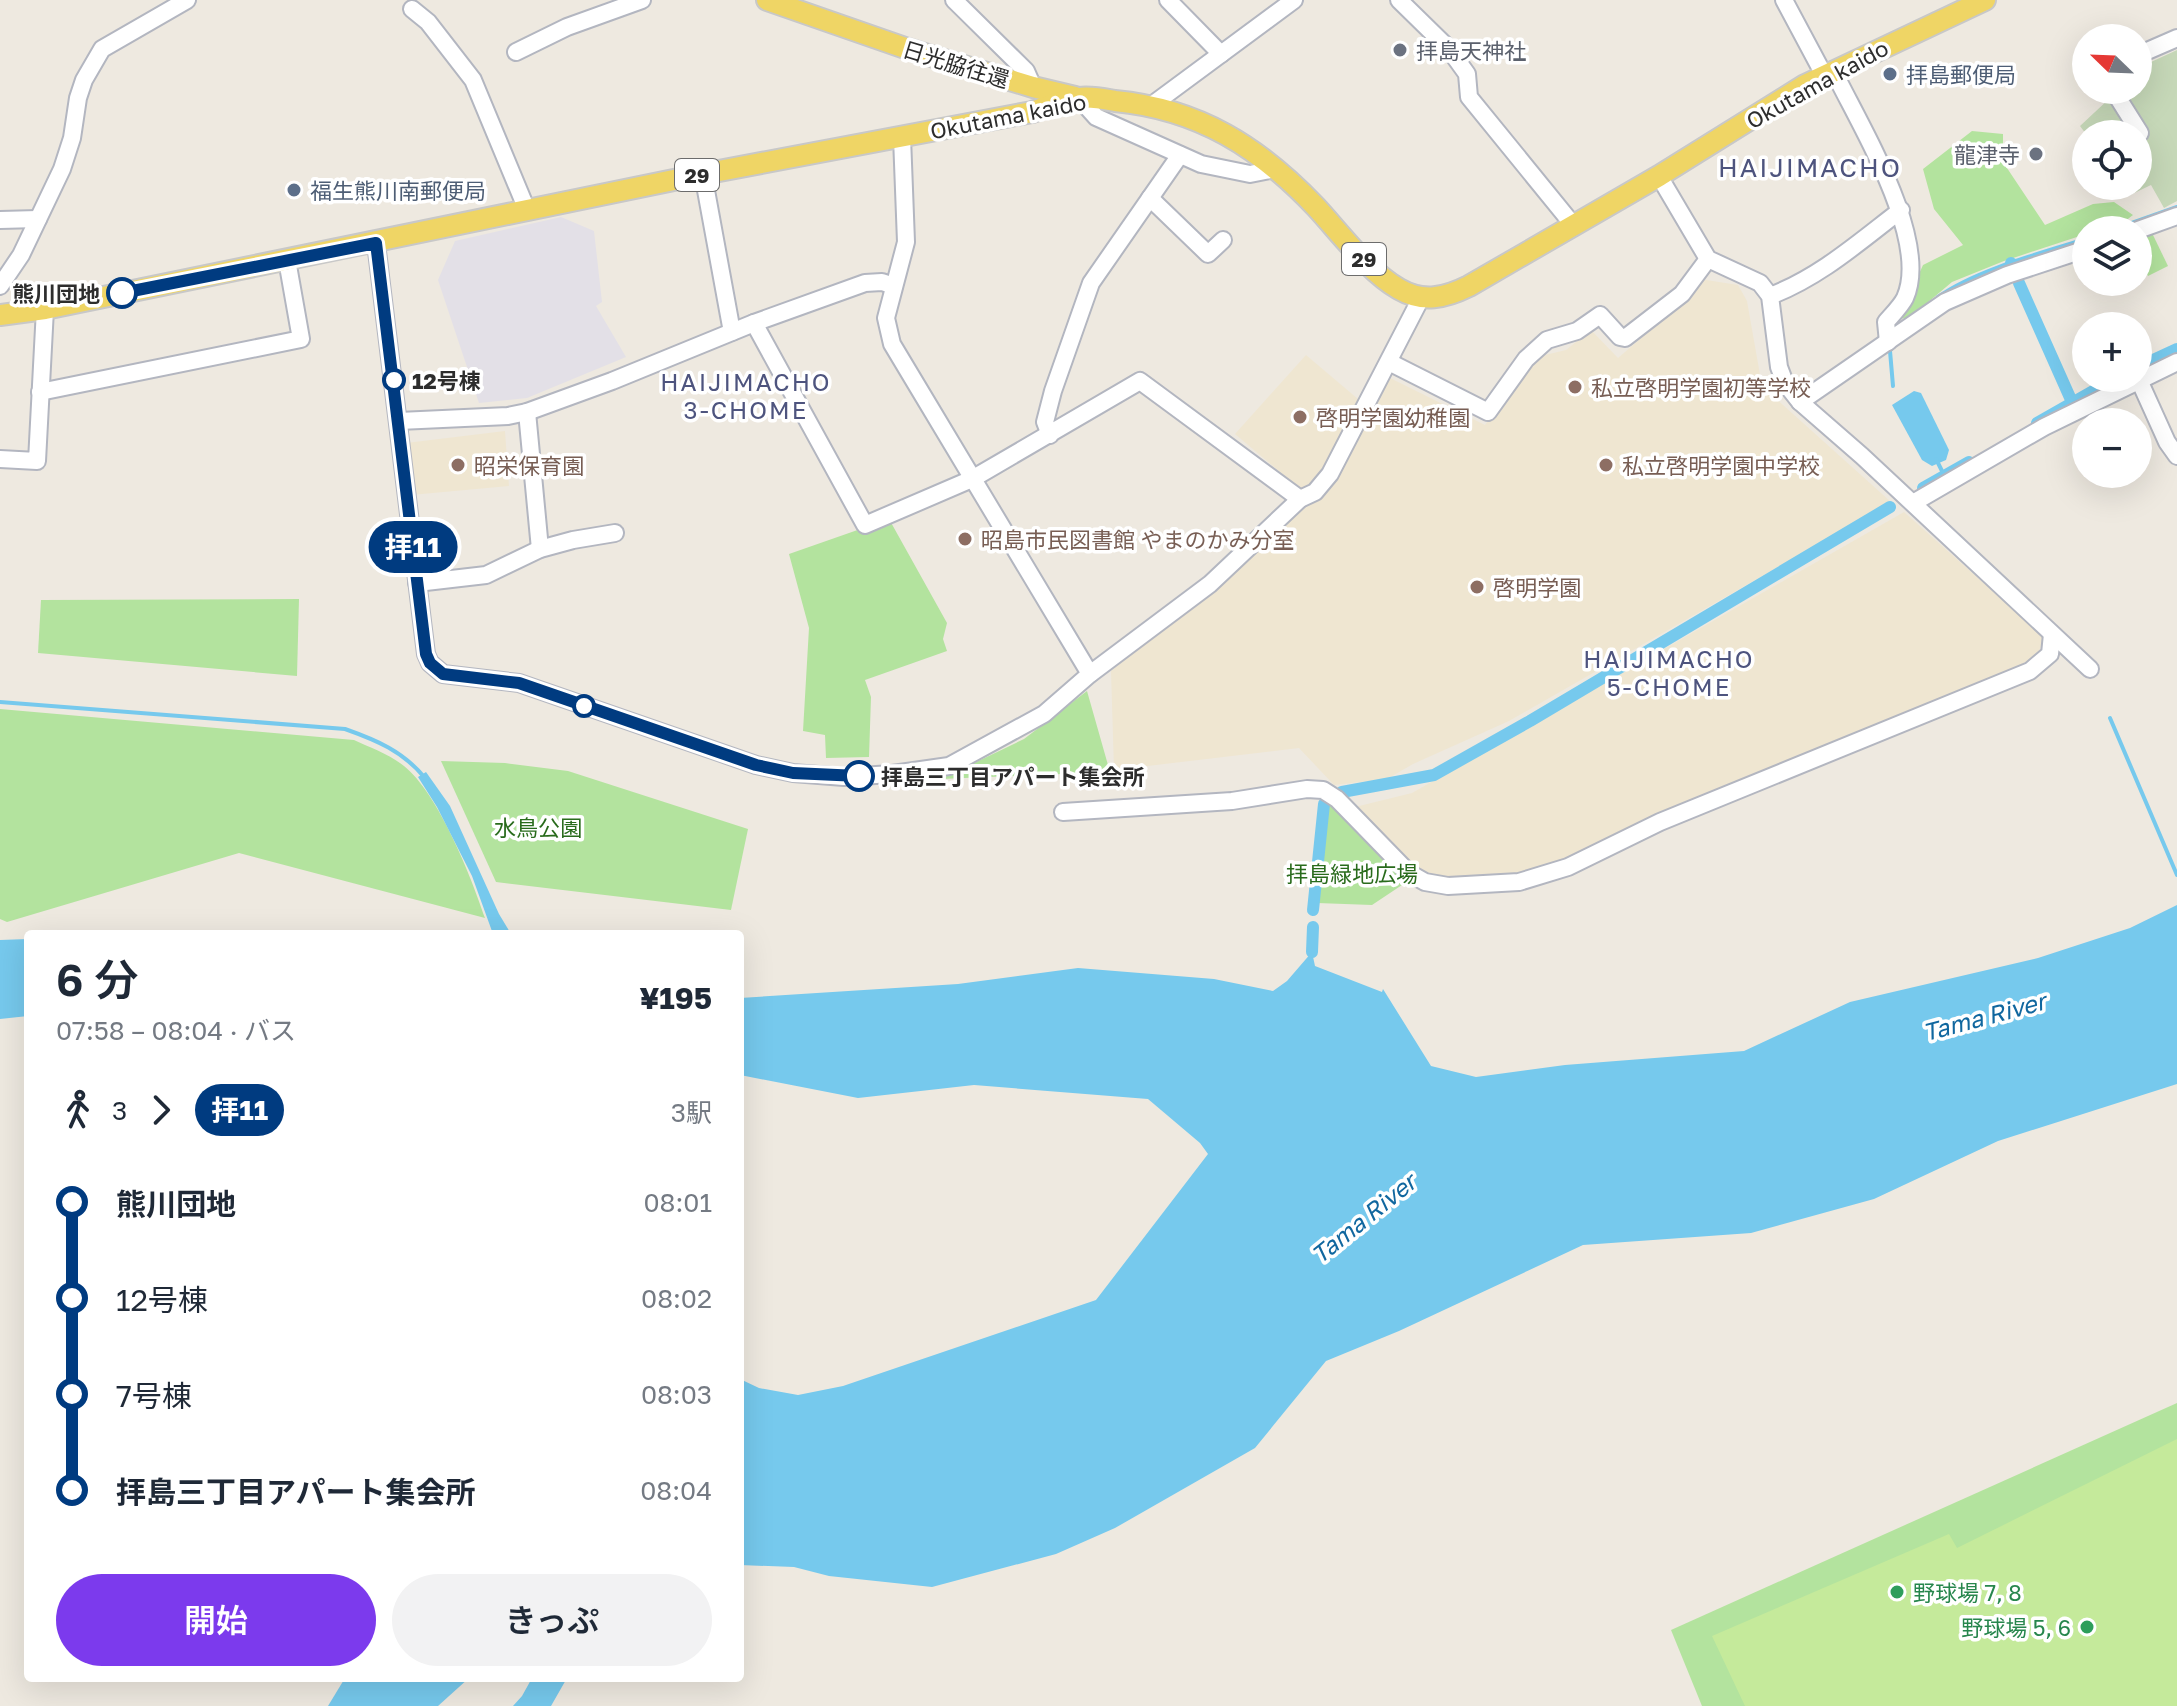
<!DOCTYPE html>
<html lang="ja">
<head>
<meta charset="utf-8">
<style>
	:root { --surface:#fff; --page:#f2f2f3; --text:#1f2937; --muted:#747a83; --accent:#7c3aed }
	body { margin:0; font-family:"Golos Text","Noto Sans JP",sans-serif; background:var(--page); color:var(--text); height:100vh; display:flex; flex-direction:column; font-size:30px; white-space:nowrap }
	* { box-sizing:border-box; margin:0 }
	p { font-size:26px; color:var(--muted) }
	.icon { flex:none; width:44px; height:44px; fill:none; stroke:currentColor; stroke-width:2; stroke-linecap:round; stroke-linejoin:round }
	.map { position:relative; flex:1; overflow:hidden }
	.side { position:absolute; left:24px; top:930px; width:720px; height:752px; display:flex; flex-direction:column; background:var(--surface); border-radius:8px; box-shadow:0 8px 32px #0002 }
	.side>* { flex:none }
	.badge { padding:0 16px; border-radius:26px; font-size:28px; line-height:52px }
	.needle { width:52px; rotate:293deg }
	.fabs { position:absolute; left:2072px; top:24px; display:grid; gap:16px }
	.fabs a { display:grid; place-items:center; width:80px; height:80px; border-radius:50%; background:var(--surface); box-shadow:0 8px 32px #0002; font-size:40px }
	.map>.badge { position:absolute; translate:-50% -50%; box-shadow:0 0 0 4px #fff }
	.legs { display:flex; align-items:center; gap:12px; height:88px; padding:0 32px; font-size:26px }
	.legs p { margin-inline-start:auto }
	.headline { display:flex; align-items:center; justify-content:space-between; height:136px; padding:0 32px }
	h1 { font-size:44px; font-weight:600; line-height:60px }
	.action { display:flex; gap:16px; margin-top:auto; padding:16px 32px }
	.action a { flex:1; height:92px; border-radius:48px; background:var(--accent); color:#fff; font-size:32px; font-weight:600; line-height:92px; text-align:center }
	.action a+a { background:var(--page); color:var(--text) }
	ul { padding:0 32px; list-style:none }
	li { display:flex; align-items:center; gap:28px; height:96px; font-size:30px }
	li i { display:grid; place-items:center; width:12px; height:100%; margin:0 10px; background:currentColor }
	li i::after { content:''; width:20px; height:20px; margin:-10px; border:6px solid; border-radius:50%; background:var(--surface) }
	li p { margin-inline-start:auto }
	li:first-child i { background:linear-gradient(#0000 50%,currentColor 0) }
	li:last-child i { background:linear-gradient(currentColor 50%,#0000 0) }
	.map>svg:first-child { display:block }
</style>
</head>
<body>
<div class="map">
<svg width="2177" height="1706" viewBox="0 0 2177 1706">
	<rect width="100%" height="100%" fill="#eee9e0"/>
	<path fill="#e3e0e7" d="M561 217 594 231 602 302 596 306 626 357 527 398 479 403 438 280 455 241Z"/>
	<g fill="#efe6d1">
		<path d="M1700 279 1738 285 1747 301 1762 386 1891 502 1509 721 1413 764 1387 779 1334 785 1299 748 1114 770 1111 671 1311 503 1388 377 1485 425 1528 364 1545 355 1566 350 1591 330 1618 358 1682 303Z"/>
		<path d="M1306 355 1358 399 1327 468 1308 489H1300L1235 434Z"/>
		<path d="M505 431 509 486 411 495 406 443Z"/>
		<path d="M1904 512 2044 637 2038 654 2025 663 1654 816 1583 853 1522 874 1470 879 1439 878 1415 869 1355 807 1412 793Z"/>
	</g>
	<g fill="#b3e39e">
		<path d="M1972 131 2003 134V162L2045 225 2093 204 2114 202 2133 215C2121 226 2102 230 2086 230V234L2004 261 1952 282 1908 319 1899 318 1923 265 1963 245 1934 209 1923 169Z"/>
		<path d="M2152 233 2168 266 2148 276 2138 256V240Z"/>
		<path d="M889 519 947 623 943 639 947 651 865 680 871 697 869 757 826 758 825 735 803 731 809 628 789 554Z"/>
		<path d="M299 599 297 676 38 653 41 600Z"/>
		<path d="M1087 691 1110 772 941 779 1024 739Z"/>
		<path d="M0 709 354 740C371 748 389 754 404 766 438 793 471 876 485 918L239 853 7 922 0 919Z"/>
		<path d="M441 761 505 763 568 771 748 829 731 910 496 882Z"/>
		<path d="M1329 805 1342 813 1405 883 1372 905 1317 903Z"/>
		<path d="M2177 1403V1706H1702L1671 1630Z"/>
	</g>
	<path fill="#c6d8b8" d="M2177 50V201L2164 208 2151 185 2128 196 2122 186H2138V134H2086L2080 126 2110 98 2105 90H2138V68Z"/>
	<path fill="#c5ea9b" d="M2177 1439V1706H1745L1712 1636 1949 1534 1957 1548Z"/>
	<g fill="#76c9ed">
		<path d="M1914 391 1921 393 1949 450 1946 460 1932 466 1922 460 1892 405Z"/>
		<path d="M426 772 450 806 499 914 511 934H493L472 876 437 807 418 777Z"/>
		<path d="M2177 905V1084L1998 1141 1874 1199 1751 1233 1583 1245 1399 1331 1326 1361 1255 1448 1115 1528 1056 1554 932 1587 829 1576 794 1567 740 1565V1379L759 1388 798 1395 843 1386 1096 1300 1208 1154 1200 1143 1148 1099 974 1085 858 1098 740 1075V998L958 984 1078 968 1214 979 1273 991 1287 981 1312 952 1315 966 1382 992 1383 989 1431 1066 1476 1077 1565 1065 1744 1051 1850 1002 2038 958 2130 928Z"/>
		<path d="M28 939V1016L0 1019V940Z"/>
		<path d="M345 1678H469L438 1706H328Z"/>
		<path d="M532 1678H567L551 1706H513L522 1696Z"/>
	</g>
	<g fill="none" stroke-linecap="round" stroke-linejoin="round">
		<g stroke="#76c9ed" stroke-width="4">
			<path d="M2112 230 2177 207"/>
			<path d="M1938 297C1976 270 2041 253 2086 239"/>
			<path d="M1890 351 1893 386"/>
			<path d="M1936 459 1944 475"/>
			<path d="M0 702 345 729C376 740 403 751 425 778"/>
			<path d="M2110 718 2177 875"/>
		</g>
		<g stroke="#76c9ed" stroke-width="12">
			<path d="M2011 263V264"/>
			<path d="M2019 283 2072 402"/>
			<path d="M2138 367 2177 349"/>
			<path d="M2037 423 2116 378"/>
			<path d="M1923 488 1969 462"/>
			<path d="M1342 792 1434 775 1530 721 1890 507"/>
			<path d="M1313 910 1324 804"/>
			<path d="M1312 952 1313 927"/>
		</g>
		<defs>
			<g id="minor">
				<path d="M954 0 1026 71 1033 87"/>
				<path d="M1168 0 1221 54"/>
				<path d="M1399 0 1449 49 1467 74 1469 97 1574 226"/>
				<path d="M1784 0 1824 75"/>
				<path d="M412 9 428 22 473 80 527 210"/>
				<path d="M516 52 567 27 642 0"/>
				<path d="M2138 55 2177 38"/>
				<path d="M1833 70C1859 124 1931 240 1905 298 1901 306 1892 315 1886 322L1888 342"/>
				<path d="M2113 90 2140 133"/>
				<path d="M1079 98 1096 117 1201 164 1250 174 1275 169"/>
				<path d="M1152 105 1294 0"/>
				<path d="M902 137 906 242 886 318 892 344 1090 674"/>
				<path d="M703 174 732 332"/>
				<path d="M1659 176 1708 259 1760 283 1770 296 1779 367 1785 383 1800 402 1862 456 2090 669"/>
				<path d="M1150 198 1208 254 1223 240"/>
				<path d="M0 220 38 219"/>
				<path d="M2138 230 2177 216"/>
				<path d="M376 243 426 654 430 663 443 674 519 683 756 765 793 773 844 777 892 774 949 766 1044 714 1090 674 1210 584 1300 499 1315 492 1330 474 1421 298"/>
				<path d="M0 286 21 255 62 169 72 138 78 98 84 80 102 49 187 0"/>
				<path d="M1770 296C1820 277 1859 242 1901 210"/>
				<path d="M754 323 865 525 972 479 1140 381 1300 499"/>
				<path d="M1389 362 1488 412 1526 359 1547 340 1577 331 1600 315 1620 337 1625 338 1682 294 1708 259"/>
				<path d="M2139 380 2167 442 2177 456"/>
				<path d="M40 392 301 339 287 260"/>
				<path d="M1800 402 1945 302 2007 275 2086 249"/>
				<path d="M527 412 540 549"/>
				<path d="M399 421 508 416 527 412 612 381 754 323 865 283 882 282 894 286"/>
				<path d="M1050 435 1045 422 1053 391 1091 283 1180 155"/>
				<path d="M0 459 37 461 45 309"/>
				<path d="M1913 503 2044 427 2177 362"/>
				<path d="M417 583 486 575 540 549 573 540 615 533"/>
				<path d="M1063 812 1232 801 1307 789 1323 790 1337 799 1409 873 1425 882 1448 886 1519 882 1568 867 1660 822 2030 671 2050 654 2052 634"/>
			</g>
			<g id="major">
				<path d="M767 0 908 49 1033 87 1075 97"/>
				<path d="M0 315 45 309 703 174 1032 112C1047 107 1063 99 1079 98 1090 96 1104 99 1115 101 1199 109 1259 147 1316 207 1340 233 1369 272 1399 289 1423 303 1445 298 1469 286L1659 176 1805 85 1985 0"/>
			</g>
		</defs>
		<use href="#minor" stroke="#b3b6c0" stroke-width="20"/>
		<use href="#major" stroke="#c8c8c8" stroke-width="24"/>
		<use href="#minor" stroke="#fff" stroke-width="16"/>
		<use href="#major" stroke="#efd565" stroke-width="20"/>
	</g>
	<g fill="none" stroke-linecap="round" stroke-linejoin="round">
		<defs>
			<path id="line-1" d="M122 293 376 243 426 654 430 663 443 674 519 683 756 765 793 773 859 776"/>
		</defs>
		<use href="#line-1" stroke="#fff" stroke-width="18"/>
		<use href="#line-1" stroke="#003b80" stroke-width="12"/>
	</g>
	<g fill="#6b7280" stroke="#fff" stroke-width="3">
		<circle cx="1400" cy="50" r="8"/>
		<circle cx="2036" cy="154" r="8"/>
	</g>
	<g fill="#5c6f8a" stroke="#fff" stroke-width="3">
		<circle cx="1890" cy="74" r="8"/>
		<circle cx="294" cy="190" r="8"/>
	</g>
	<g fill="#fff" stroke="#003b80" stroke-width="4">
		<circle cx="122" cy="293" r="14"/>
		<circle cx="394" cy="380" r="10"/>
		<circle cx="584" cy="706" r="10"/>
		<circle cx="859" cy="776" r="14"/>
	</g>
	<g fill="#8d6e63" stroke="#fff" stroke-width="3">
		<circle cx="1575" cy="387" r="8"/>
		<circle cx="1300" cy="417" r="8"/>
		<circle cx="458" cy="465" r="8"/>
		<circle cx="1606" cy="465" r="8"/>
		<circle cx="965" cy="539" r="8"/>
		<circle cx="1477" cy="587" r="8"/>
	</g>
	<g fill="#2e9e5b" stroke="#fff" stroke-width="3">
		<circle cx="1897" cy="1592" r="8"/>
		<circle cx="2087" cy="1627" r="8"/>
	</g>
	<g text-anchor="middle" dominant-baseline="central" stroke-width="7" stroke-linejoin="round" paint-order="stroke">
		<g fill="#fff" stroke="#6c6c6c" stroke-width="2">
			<rect x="675" y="159" width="44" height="32" rx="6"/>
			<rect x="1342" y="243" width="44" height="32" rx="6"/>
		</g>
		<g font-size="20" font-weight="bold" fill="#2d2d2d">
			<text x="697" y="175">29</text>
			<text x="1364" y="259">29</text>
		</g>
		<g font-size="22" fill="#5b616d" stroke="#fff" text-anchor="start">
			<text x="1416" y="50">拝島天神社</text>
			<text x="2020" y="154" text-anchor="end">龍津寺</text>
		</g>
		<g font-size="22" fill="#2d2d2d" stroke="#fff">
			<text transform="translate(956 64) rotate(17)">日光脇往還</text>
			<text transform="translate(1817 84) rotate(-29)">Okutama kaido</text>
			<text transform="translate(1008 116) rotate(-11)">Okutama kaido</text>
		</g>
		<g font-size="22" fill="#4e5e75" stroke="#fff" text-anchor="start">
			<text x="1906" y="74">拝島郵便局</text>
			<text x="310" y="190">福生熊川南郵便局</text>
		</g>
		<g font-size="22" font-weight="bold" fill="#2d2d2d" stroke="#fff" text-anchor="start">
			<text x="100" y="293" text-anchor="end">熊川団地</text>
			<text x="412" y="380">12号棟</text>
			<text x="881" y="776">拝島三丁目アパート集会所</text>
		</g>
		<g font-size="22" fill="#785e54" stroke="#fff" text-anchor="start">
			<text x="1591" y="387">私立啓明学園初等学校</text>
			<text x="1316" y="417">啓明学園幼稚園</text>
			<text x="474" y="465">昭栄保育園</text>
			<text x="1622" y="465">私立啓明学園中学校</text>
			<text x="981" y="539">昭島市民図書館 やまのかみ分室</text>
			<text x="1493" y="587">啓明学園</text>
		</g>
		<g font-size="22" fill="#296b1c" stroke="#fff">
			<text x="538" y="827">水鳥公園</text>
			<text x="1352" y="873">拝島緑地広場</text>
		</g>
		<g font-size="22" fill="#27864d" stroke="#fff" text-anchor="start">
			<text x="1913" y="1592">野球場 7, 8</text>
			<text x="2071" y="1627" text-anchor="end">野球場 5, 6</text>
		</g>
		<g font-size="24" letter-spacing="2" fill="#4e547e" stroke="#fff">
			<text x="746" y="381">HAIJIMACHO<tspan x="746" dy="28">3-CHOME</tspan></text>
			<text x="1669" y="658">HAIJIMACHO<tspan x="1669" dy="28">5-CHOME</tspan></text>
		</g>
		<g font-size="24" font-style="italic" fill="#10679f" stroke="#fff">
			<text transform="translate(1984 1016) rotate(-15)">Tama River</text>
			<text transform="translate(1363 1218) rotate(-39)">Tama River</text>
		</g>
		<g font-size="26" letter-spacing="2" fill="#4e547e" stroke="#fff">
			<text x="1810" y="167">HAIJIMACHO</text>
		</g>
	</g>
</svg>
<div class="fabs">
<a><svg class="needle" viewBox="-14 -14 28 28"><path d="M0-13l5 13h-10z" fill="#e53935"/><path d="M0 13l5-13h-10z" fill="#747a83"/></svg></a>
<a><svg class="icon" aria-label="locate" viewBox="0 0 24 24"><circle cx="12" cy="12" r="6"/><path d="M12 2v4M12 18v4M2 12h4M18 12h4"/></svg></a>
<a><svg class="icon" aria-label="layers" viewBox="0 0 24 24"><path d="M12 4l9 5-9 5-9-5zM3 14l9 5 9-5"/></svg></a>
<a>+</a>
<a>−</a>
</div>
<b class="badge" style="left:413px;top:547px;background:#003b80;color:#fff">拝11</b>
<section class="side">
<div class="headline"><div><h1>6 分</h1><p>07:58 – 08:04 · バス</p></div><b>¥195</b></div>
<div class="legs"><svg class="icon" aria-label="walk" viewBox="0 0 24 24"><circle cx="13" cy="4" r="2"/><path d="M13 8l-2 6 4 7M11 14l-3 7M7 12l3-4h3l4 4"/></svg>3<svg class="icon" aria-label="forward" viewBox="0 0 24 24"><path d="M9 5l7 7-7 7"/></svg><b class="badge" style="background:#003b80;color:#fff">拝11</b><p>3駅</p></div>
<ul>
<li><i style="color:#003b80"></i><b>熊川団地</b><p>08:01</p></li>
<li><i style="color:#003b80"></i><span>12号棟</span><p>08:02</p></li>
<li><i style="color:#003b80"></i><span>7号棟</span><p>08:03</p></li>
<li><i style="color:#003b80"></i><b>拝島三丁目アパート集会所</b><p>08:04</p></li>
</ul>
<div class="action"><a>開始</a><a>きっぷ</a></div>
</section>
</div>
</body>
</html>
